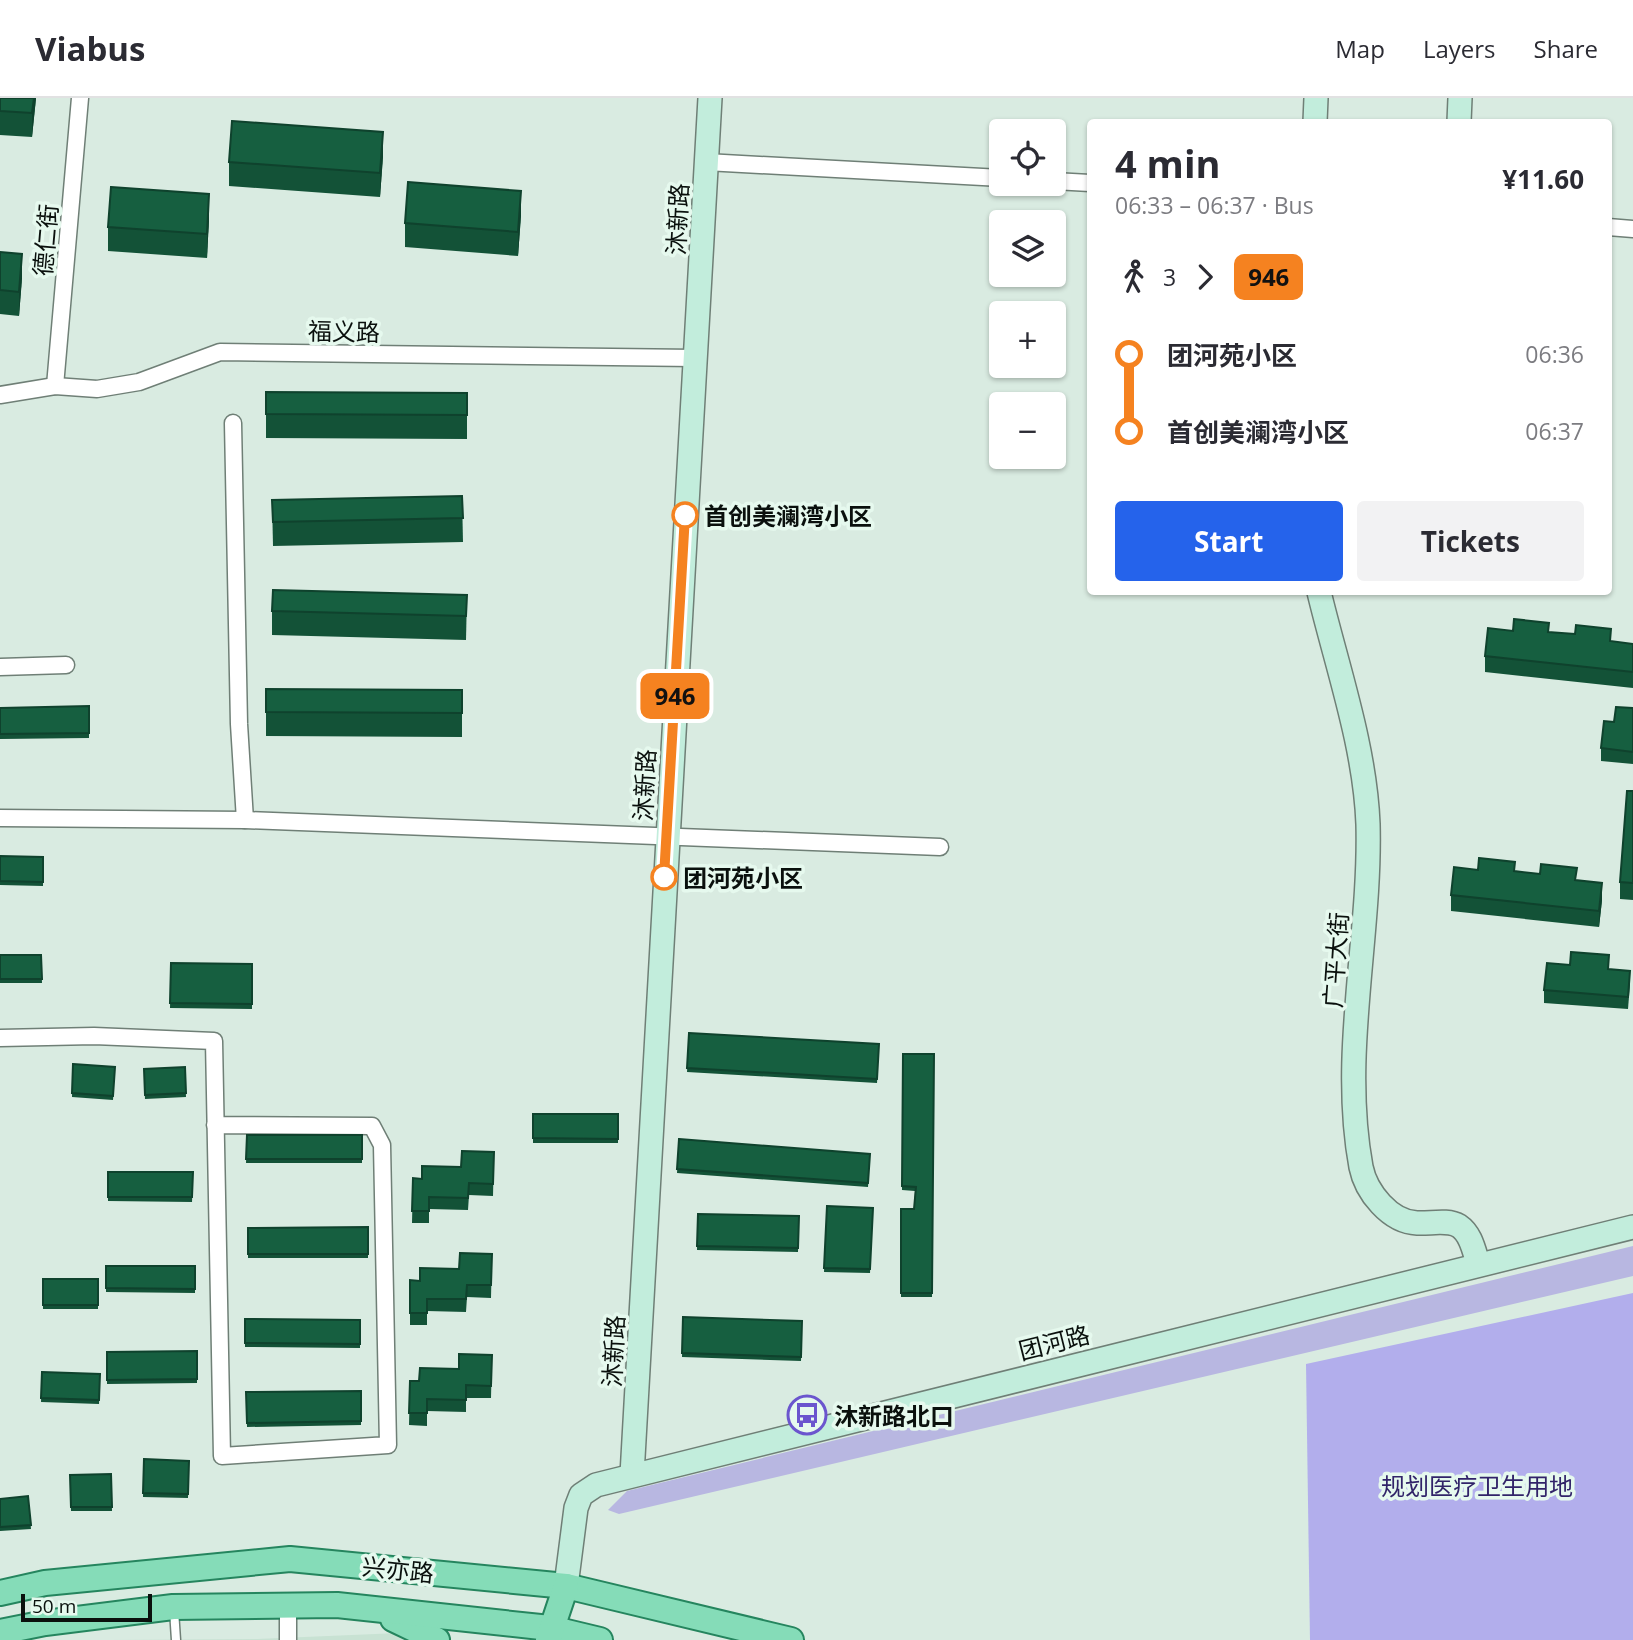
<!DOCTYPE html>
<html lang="en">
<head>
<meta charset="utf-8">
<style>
	:root { --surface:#fff; --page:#f2f2f3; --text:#2b2b33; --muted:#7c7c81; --line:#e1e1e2; --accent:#2563eb }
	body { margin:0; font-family:"Open Sans","Noto Sans SC",sans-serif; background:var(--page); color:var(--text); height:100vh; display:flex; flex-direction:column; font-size:26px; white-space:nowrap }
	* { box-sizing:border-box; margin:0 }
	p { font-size:23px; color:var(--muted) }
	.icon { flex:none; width:38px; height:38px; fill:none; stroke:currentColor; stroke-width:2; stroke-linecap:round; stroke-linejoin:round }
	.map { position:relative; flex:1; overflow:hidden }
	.panel { position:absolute; left:1087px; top:21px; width:525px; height:476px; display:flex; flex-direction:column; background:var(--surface); border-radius:7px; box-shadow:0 2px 5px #0004 }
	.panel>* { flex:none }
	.badge { padding:0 14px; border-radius:10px; font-size:24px; line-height:46px }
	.fabs { position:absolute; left:989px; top:21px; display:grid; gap:14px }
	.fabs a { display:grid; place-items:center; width:77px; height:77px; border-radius:7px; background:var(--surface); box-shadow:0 2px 5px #0004; font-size:35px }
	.scale { position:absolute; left:21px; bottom:18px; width:131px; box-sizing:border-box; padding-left:7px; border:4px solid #0a100d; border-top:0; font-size:19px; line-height:24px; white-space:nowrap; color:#0a100d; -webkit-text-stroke:5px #e6f9ee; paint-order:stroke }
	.map>.badge { position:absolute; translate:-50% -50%; box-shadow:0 0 0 4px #fff }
	.legs { display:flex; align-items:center; gap:10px; height:77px; padding:0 28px; font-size:23px }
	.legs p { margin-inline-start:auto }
	.head { display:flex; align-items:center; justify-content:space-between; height:119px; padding:0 28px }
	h1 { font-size:38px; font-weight:700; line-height:52px }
	.primary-button { display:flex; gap:14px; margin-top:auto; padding:14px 28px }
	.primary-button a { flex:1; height:80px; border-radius:7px; background:var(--accent); color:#fff; font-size:28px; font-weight:700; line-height:80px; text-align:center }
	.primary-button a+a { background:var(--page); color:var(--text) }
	ul { padding:0 28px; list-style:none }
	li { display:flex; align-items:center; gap:24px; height:77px; font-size:26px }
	li i { display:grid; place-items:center; width:10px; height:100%; margin:0 9px; background:currentColor }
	li i::after { content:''; width:18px; height:18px; margin:-9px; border:5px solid; border-radius:50%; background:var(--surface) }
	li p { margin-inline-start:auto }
	li:first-child i { background:linear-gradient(#0000 50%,currentColor 0) }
	li:last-child i { background:linear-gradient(currentColor 50%,#0000 0) }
	header { display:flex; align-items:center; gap:42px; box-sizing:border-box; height:98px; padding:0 35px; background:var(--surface); border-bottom:2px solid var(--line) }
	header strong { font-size:33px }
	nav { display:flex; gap:38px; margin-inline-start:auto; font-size:24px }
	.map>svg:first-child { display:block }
</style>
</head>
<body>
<header>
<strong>Viabus</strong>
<nav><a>Map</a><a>Layers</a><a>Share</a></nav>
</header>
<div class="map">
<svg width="1633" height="1542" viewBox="0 0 1633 1542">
	<rect width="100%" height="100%" fill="#d9ebe1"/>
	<path fill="#c8e2d3" d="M399 1535 405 1542H110L257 1541Z"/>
	<path fill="#b8b7e1" d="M1633 1148V1178L619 1416 608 1412 627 1393Z"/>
	<path fill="#b2aeec" d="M1633 1195V1542H1310L1306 1266Z"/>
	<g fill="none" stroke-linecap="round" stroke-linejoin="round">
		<defs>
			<path id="lane" d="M174 1512 176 1542"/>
			<g id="street">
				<path d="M706 64 1001 80"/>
				<path d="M1054 83 1090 85"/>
				<path d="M1608 129 1633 131"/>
				<path d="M55 288 80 0"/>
				<path d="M0 297 55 288 97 291 139 284 220 254 695 260"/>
				<path d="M0 569 66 567"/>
				<path d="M0 720 245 722 239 626 233 325"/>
				<path d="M245 722 940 749"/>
				<path d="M0 940 94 938 214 943 222 1358 388 1347 382 1047 372 1028 215 1027"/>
				<path d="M288 1542V1508"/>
			</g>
			<g id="secondary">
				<path d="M1315 24 1316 0"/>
				<path d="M1459 24 1460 0"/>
				<path d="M1319 494C1337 569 1365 648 1368 726 1371 839 1340 956 1361 1069 1366 1094 1390 1124 1417 1125 1430 1126 1447 1121 1459 1128 1471 1136 1474 1153 1478 1165"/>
				<path d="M632 1377 710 0"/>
				<path d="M566 1488 576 1410 581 1397 596 1387 1633 1129"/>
			</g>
			<g id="primary">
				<path d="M0 1495 45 1485 290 1461 566 1488 791 1542"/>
				<path d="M393 1521 437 1542"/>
				<path d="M0 1534 45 1525 173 1509 337 1507 550 1530 600 1542"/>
				<path d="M548 1542 566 1488"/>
			</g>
		</defs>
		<use href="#lane" stroke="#6f7f76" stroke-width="11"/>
		<use href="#street" stroke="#6f7f76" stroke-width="19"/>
		<use href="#secondary" stroke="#6f7f76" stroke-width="26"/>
		<use href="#primary" stroke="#25855e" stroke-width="28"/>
		<use href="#lane" stroke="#fff" stroke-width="8"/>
		<use href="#street" stroke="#fff" stroke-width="16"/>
		<use href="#secondary" stroke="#c2eddc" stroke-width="23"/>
		<use href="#primary" stroke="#85dcb8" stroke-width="24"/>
	</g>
	<g fill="#135237">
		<path d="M0 0H36L32 39 0 37Z"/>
		<path d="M383 58 380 99 229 88V64Z"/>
		<path d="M521 117 518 158 405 149V125Z"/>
		<path d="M209 120 207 160 108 153V129Z"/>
		<path d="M0 154 22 180 19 218 0 216Z"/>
		<path d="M266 294 467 295V341L266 340Z"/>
		<path d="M462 398 463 444 273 448 272 402Z"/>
		<path d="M467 497 466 542 272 537V513Z"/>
		<path d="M1513 533 1549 534 1611 543 1633 546V590L1485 574V558Z"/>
		<path d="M266 591 462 592V639L266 638Z"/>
		<path d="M89 608V640L0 641V610Z"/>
		<path d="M1633 610V666L1601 663V650L1614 624Z"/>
		<path d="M1633 693V802L1620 801V784Z"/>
		<path d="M0 758 43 759V788L0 787Z"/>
		<path d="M1478 772 1515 773 1577 783 1602 802 1599 829 1451 813V797Z"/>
		<path d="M0 857H41L42 885H0Z"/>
		<path d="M171 865 252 866V911L170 910Z"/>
		<path d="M1609 871 1630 886 1628 911 1544 905V892Z"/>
		<path d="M689 935 879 946 877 985 687 974Z"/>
		<path d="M903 956H934L932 1199H901V1111H914L915 1093 902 1092Z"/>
		<path d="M73 966 115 969 113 1002 72 999Z"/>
		<path d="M185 969 186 999 145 1001 144 971Z"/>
		<rect x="533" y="1016" width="85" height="29"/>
		<path d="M247 1037H362V1065H246Z"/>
		<path d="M679 1041 870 1056 868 1089 677 1075Z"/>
		<path d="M494 1054 493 1098 469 1097 468 1112 429 1111V1125H412L413 1080 422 1081 461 1069Z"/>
		<path d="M108 1074H193L192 1104 108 1103Z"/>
		<path d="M827 1108 873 1110 870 1175 824 1174Z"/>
		<path d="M698 1116 799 1118 798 1154 697 1152Z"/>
		<path d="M368 1129V1160H248V1130Z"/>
		<path d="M492 1156 491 1200 467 1199 466 1214 427 1213V1227H410V1182L420 1183 459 1171Z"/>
		<path d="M106 1168H195V1195L106 1194Z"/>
		<rect x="43" y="1181" width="55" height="30"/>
		<path d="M683 1219 802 1223 801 1263 682 1259Z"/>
		<path d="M245 1221 360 1222V1250L245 1249Z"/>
		<path d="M197 1253V1285L107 1286V1254Z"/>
		<path d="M492 1257 491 1300H466V1314L427 1313V1328L409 1327 410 1283H419L459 1271Z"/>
		<path d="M42 1274 100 1276 99 1306 41 1304Z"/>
		<path d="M361 1293V1327L247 1329 246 1294Z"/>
		<path d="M144 1361 189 1363 188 1400 143 1399Z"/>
		<path d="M111 1376 112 1413H71L70 1377Z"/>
		<path d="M28 1398 31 1431 0 1433V1401Z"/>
	</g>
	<g fill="#0f422d">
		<path d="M34 0H36L32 39V15Z"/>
		<path d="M383 34V58L380 99V75Z"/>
		<path d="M521 93V117L518 158V134Z"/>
		<path d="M209 96V120L207 160V136Z"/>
		<path d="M22 156V180L19 218V194Z"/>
		<path d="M1602 785V802L1599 829V813Z"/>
	</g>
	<g fill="#165f40" stroke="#0f422d" stroke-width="2">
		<path d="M0 0H34L32 15 0 13Z"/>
		<path d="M232 23 383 34 380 75 229 64Z"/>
		<path d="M408 84 521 93 518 134 405 125Z"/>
		<path d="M111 89 209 96 207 136 108 129Z"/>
		<path d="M0 154 22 156 19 194 0 192Z"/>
		<path d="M266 294 467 295V317L266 316Z"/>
		<path d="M462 398 463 420 273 424 272 402Z"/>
		<path d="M273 492 467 497 466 518 272 513Z"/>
		<path d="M1514 521 1549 525 1548 534 1575 536 1576 527 1611 531 1610 543 1633 546V574L1485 558 1488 530 1513 533Z"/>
		<path d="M266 591 462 592V615L266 614Z"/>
		<path d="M89 608V635L0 636V610Z"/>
		<path d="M1616 609 1633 610V654L1601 650 1604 623 1614 624Z"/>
		<path d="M1627 693H1633V785L1620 784Z"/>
		<path d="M0 758 43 759V784L0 783Z"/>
		<path d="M1479 760 1515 764 1514 773 1540 776 1541 766 1577 770 1575 782 1602 785 1599 813 1451 797 1454 769 1478 772Z"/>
		<path d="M1571 854 1609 857 1608 871 1630 873 1628 899 1544 892 1547 865 1570 867Z"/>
		<path d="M0 857H41L42 881H0Z"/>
		<path d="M171 865 252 866V906L170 905Z"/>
		<path d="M689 935 879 946 877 981 687 970Z"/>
		<path d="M903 956H934L932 1195H901V1111H914L916 1089 902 1088Z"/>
		<path d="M73 966 115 969 113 998 72 995Z"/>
		<path d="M185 969 186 995 145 997 144 971Z"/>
		<path d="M533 1016H618V1041L533 1040Z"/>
		<path d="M247 1037H362V1061H246Z"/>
		<path d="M679 1041 870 1056 868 1085 677 1071Z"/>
		<path d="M462 1053 494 1054 493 1086 469 1085 468 1100 429 1099V1113H412L413 1080 422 1081V1068L461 1069Z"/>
		<path d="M108 1074H193L192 1099H108Z"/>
		<path d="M827 1108 873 1110 870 1171 824 1170Z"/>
		<path d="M698 1116 799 1118 798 1150 697 1148Z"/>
		<path d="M368 1129V1156H248V1130Z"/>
		<path d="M460 1155 492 1156 491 1187H467L466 1201H427V1215H410V1182L420 1183V1170L459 1171Z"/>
		<path d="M106 1168H195V1191L106 1190Z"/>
		<rect x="43" y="1181" width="55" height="26"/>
		<path d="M683 1219 802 1223 801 1259 682 1255Z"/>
		<path d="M245 1221 360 1222V1246L245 1245Z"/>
		<path d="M197 1253V1281L107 1282V1254Z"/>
		<path d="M459 1256 492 1257 491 1288 466 1287V1302L427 1301V1315H409L410 1283H419L420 1270 459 1271Z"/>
		<path d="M42 1274 100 1276 99 1302 41 1300Z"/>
		<path d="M361 1293V1323L247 1325 246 1294Z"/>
		<path d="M144 1361 189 1363 188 1396 143 1395Z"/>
		<path d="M111 1376 112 1409H71L70 1377Z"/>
		<path d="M28 1398 31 1427 0 1429V1401Z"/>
	</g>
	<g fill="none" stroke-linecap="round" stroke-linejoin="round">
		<defs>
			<path id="line-1" d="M664 779 685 417"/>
		</defs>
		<use href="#line-1" stroke="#fff" stroke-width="16"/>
		<use href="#line-1" stroke="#f58220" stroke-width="10"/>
	</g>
	<defs>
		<symbol id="bus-ring" viewBox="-11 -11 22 22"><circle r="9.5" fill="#e6f9ee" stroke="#6b55ce" stroke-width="1.5"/><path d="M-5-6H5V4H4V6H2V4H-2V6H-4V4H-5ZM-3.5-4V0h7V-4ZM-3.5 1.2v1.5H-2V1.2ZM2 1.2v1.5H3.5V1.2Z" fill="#6b55ce"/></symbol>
	</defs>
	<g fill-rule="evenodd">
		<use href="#bus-ring" x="785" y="1295" width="44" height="44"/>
	</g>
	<g fill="#fff" stroke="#f58220" stroke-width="3.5">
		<circle cx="685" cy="417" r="12"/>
		<circle cx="664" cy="779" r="12"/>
	</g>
	<g text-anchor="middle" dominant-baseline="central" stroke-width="7" stroke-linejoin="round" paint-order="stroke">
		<g font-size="24" fill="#0a100d" stroke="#e6f9ee">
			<text transform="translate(677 121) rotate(-87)">沐新路</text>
			<text transform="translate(45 142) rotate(-85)">德仁街</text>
			<text transform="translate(344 233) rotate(1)">福义路</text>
			<text transform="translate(644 687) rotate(-87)">沐新路</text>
			<text transform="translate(1335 862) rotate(-86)">广平大街</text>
			<text transform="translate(1054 1244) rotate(-14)">团河路</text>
			<text transform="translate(613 1253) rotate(-87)">沐新路</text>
			<text transform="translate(398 1471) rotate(6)">兴亦路</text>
		</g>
		<g font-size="24" font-weight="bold" fill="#0a100d" stroke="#e6f9ee" text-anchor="start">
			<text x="704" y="417">首创美澜湾小区</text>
			<text x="683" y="779">团河苑小区</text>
		</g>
		<g font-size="24" font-weight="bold" fill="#0a100d" stroke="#e6f9ee" text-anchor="start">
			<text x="834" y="1317">沐新路北口</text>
		</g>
		<g font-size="24" fill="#312369" stroke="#e6f9ee">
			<text x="1477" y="1387">规划医疗卫生用地</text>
		</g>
	</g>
</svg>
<div class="fabs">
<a><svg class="icon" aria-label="locate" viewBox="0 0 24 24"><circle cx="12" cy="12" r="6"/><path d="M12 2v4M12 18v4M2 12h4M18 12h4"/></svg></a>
<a><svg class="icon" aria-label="layers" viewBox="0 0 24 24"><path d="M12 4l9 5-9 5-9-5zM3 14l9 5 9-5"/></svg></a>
<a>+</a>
<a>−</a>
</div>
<div class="scale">50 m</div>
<b class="badge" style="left:675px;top:598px;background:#f58220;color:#111">946</b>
<section class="panel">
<div class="head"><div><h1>4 min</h1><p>06:33 – 06:37 · Bus</p></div><b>¥11.60</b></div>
<div class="legs"><svg class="icon" aria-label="walk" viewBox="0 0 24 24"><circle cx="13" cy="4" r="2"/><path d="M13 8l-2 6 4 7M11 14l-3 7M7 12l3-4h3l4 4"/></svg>3<svg class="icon" aria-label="forward" viewBox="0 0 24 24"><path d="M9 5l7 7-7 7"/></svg><b class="badge" style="background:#f58220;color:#111">946</b></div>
<ul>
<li><i style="color:#f58220"></i><b>团河苑小区</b><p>06:36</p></li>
<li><i style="color:#f58220"></i><b>首创美澜湾小区</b><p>06:37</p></li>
</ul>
<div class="primary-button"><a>Start</a><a>Tickets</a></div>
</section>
</div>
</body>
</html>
